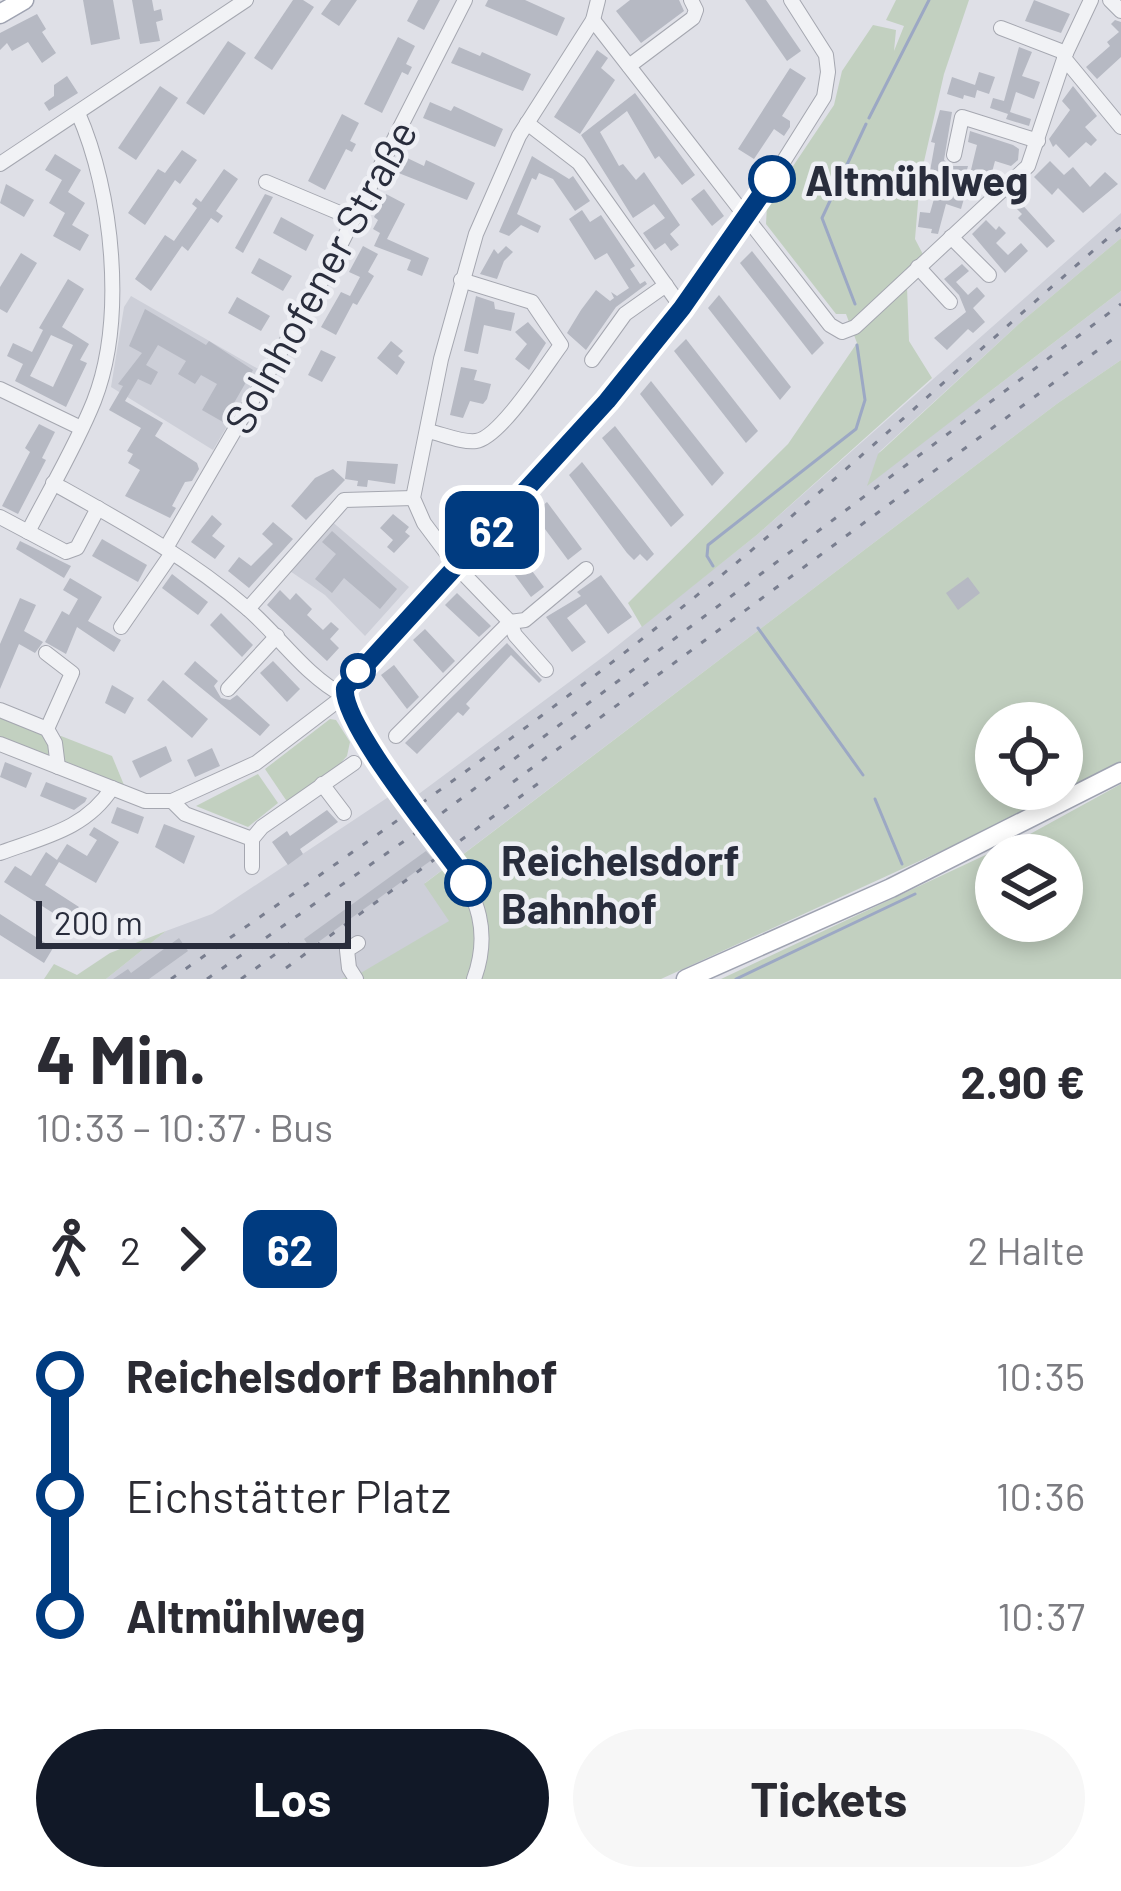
<!DOCTYPE html>
<html lang="de">
<head>
<meta charset="utf-8">
<style>
	:root { --surface:#fff; --page:#f7f7f7; --text:#2b2b33; --muted:#7c7c81; --accent:#111827 }
	body { margin:0; font-family:Barlow,sans-serif; background:var(--page); color:var(--text); height:100vh; display:flex; flex-direction:column; font-size:45px; white-space:nowrap }
	* { box-sizing:border-box; margin:0 }
	p { font-size:39px; color:var(--muted) }
	.icon { flex:none; width:66px; height:66px; fill:none; stroke:currentColor; stroke-width:2; stroke-linecap:round; stroke-linejoin:round }
	.map { position:relative; height:979px; overflow:hidden }
	.details { display:flex; flex-direction:column; background:var(--surface); flex:1 }
	.details>* { flex:none }
	.badge { padding:0 24px; border-radius:18px; font-size:42px; line-height:78px }
	.tools { position:absolute; left:975px; top:702px; display:grid; gap:24px }
	.tools a { display:grid; place-items:center; width:108px; height:108px; border-radius:50%; background:var(--surface); box-shadow:0 6px 18px #0003; font-size:60px }
	.scale { position:absolute; left:36px; bottom:30px; width:315px; box-sizing:border-box; padding-left:12px; border:6px solid #292d3c; border-top:0; font-size:33px; line-height:42px; white-space:nowrap; color:#292d3c; -webkit-text-stroke:9px #eeeff4; paint-order:stroke }
	.map>.badge { position:absolute; translate:-50% -50%; box-shadow:0 0 0 6px #fff }
	.legs { display:flex; align-items:center; gap:18px; height:132px; padding:0 36px; font-size:39px }
	.legs p { margin-inline-start:auto }
	.overview { display:flex; align-items:center; justify-content:space-between; height:204px; padding:0 36px }
	h1 { font-size:66px; font-weight:700; line-height:90px }
	.cta { display:flex; gap:24px; margin-top:auto; padding:24px 36px }
	.cta a { flex:1; height:138px; border-radius:72px; background:var(--accent); color:#fff; font-size:48px; font-weight:700; line-height:138px; text-align:center }
	.cta a+a { background:var(--page); color:var(--text) }
	ul { padding:0 36px; list-style:none }
	li { display:flex; align-items:center; gap:42px; height:120px; font-size:45px }
	li i { display:grid; place-items:center; width:18px; height:100%; margin:0 15px; background:currentColor }
	li i::after { content:''; width:30px; height:30px; margin:-15px; border:9px solid; border-radius:50%; background:var(--surface) }
	li p { margin-inline-start:auto }
	li:first-child i { background:linear-gradient(#0000 50%,currentColor 0) }
	li:last-child i { background:linear-gradient(currentColor 50%,#0000 0) }
	.map>svg:first-child { display:block }
</style>
</head>
<body>
<div class="map">
<svg width="1121" height="979" viewBox="0 0 1121 979">
	<rect width="100%" height="100%" fill="#dfe0e7"/>
	<g fill="#cdcfd8">
		<path d="M1121 213V238L1021 322 878 453 975 403 1121 291V360L1058 403 425 883 450 921 359 975 340 979H106L166 931 212 914 405 786 416 796 607 654 758 534Z"/>
		<path d="M131 296 260 370 213 450 111 387 124 307Z"/>
		<path d="M330 520 409 587 365 636 325 595 287 569Z"/>
	</g>
	<g fill="#c2d0c0" fill-rule="evenodd">
		<path d="M896 0H969L944 74 920 179 915 239 929 266 907 287 909 341 932 378 758 534 642 627 628 603 788 444 857 343 846 314H836L766 224 767 205 834 105 842 71 873 25 896 30 894 51 904 26 886 20Z"/>
		<path d="M1121 238V291L867 486 878 454 1021 322Z"/>
		<path d="M1121 360V763L1018 816 661 979H341L359 974 449 921 424 884 1058 403ZM996 723H1062V789H996Z"/>
		<path d="M0 713 44 732 53 758 0 737Z"/>
		<path d="M330 719 336 720 350 742 347 756 338 766 288 803 265 769Z"/>
		<path d="M61 736 112 756 124 785 64 761 58 737Z"/>
		<path d="M258 774 278 803 248 827 196 806Z"/>
		<path d="M1121 784V979H721L1030 834ZM996 855H1062V921H996Z"/>
		<path d="M166 931 106 979H44L54 964 77 975 110 953Z"/>
	</g>
	<g fill="none" stroke-linecap="round" stroke-linejoin="round">
		<g stroke="#9ca8c4" stroke-width="3">
			<path d="M869 118 929 0"/>
			<path d="M855 304 822 218 866 124"/>
			<path d="M713 566 707 556 708 545 856 429 865 400 857 345"/>
			<path d="M758 628 863 775"/>
			<path d="M875 799 902 864"/>
			<path d="M736 979 915 894"/>
		</g>
	</g>
	<g fill="#b6b9c3" fill-rule="evenodd">
		<path d="M83 0H113L120 39 91 45Z"/>
		<path d="M132 0H152L154 11 161 9 163 20 156 22 160 41 140 44Z"/>
		<path d="M293 0H303L314 7 272 70 254 58Z"/>
		<path d="M331 0H357L339 26 321 14Z"/>
		<path d="M418 0H440L424 30 407 21Z"/>
		<path d="M488 0H525L565 18 557 36 485 6Z"/>
		<path d="M630 0H679L684 11 641 43 616 11Z"/>
		<path d="M745 0H766L801 51 787 61Z"/>
		<path d="M1034 0 1070 14 1061 33 1025 21Z"/>
		<path d="M37 14 46 29 42 32 56 53 42 63 28 42 12 51 7 43 0 50V33Z"/>
		<path d="M1115 20 1121 22V57L1097 79 1086 67 1110 46 1107 42 1119 32 1111 24Z"/>
		<path d="M398 37 415 46 406 64 412 67 408 75 402 72 382 113 364 104Z"/>
		<path d="M228 41 246 53 204 115 186 103Z"/>
		<path d="M459 47 480 56 482 52 531 74 523 91 451 63Z"/>
		<path d="M1019 47 1032 52 1022 76 1040 82 1034 99 1016 92 1010 112 1031 119 1029 126 1006 119 1008 114 990 108 993 98 1004 101Z"/>
		<path d="M597 50 608 58 601 68 615 80 580 134 554 117Z"/>
		<path d="M790 68 806 78 782 116 790 121V127L784 136 774 129 754 159 738 149Z"/>
		<path d="M979 72 995 77 989 94 977 90 975 98 964 95 963 99 947 94 952 77 975 85Z"/>
		<path d="M67 76 78 93 49 111 44 103 54 96V85Z"/>
		<path d="M160 86 178 98 136 160 118 148Z"/>
		<path d="M1073 86 1097 116 1085 127 1097 140 1091 146 1086 142 1069 158 1056 144 1053 147 1049 139 1070 110 1062 101Z"/>
		<path d="M635 93 695 175 682 185 659 156 655 159 627 111 600 132 619 166 623 164 636 180 644 172 680 225 670 234 679 245 671 251 665 243 655 250 643 233 665 218 654 204 633 218 581 135Z"/>
		<path d="M430 102 451 111 454 106 503 129 495 147 423 118Z"/>
		<path d="M940 110 952 112 944 160 951 166H968L963 185 979 189 977 198 965 195 961 209 946 204 938 234 931 233 932 229 918 227 920 212 930 213 941 174 930 171 935 143 931 142Z"/>
		<path d="M342 114 359 123 350 141 356 144 352 152 346 149 325 190 308 181Z"/>
		<path d="M970 131 1013 145 1019 149 1018 160 1011 166 995 161 991 176 971 170 977 145 968 142Z"/>
		<path d="M182 150 197 160 180 184 175 180 145 225 128 213 158 169 165 173Z"/>
		<path d="M55 154 81 170 68 192 85 203 72 225 89 235 80 251 53 236 65 213 49 203 62 180 45 170Z"/>
		<path d="M403 156 424 166 426 160 475 183 467 200 396 172Z"/>
		<path d="M532 156 569 179 573 176 590 201 575 211 553 179 539 173 536 180 532 178 517 214 541 226 538 233 521 225 509 236 499 232Z"/>
		<path d="M1050 161 1064 175 1073 167 1090 187 1105 172 1118 184 1083 213 1058 188 1052 195 1034 177Z"/>
		<path d="M224 169 238 179 216 211 223 216 218 223 211 218 188 251 182 246 151 291 135 279 165 235 174 241 197 208 192 204 196 198 201 202Z"/>
		<path d="M6 184 34 200 24 217 0 203Z"/>
		<path d="M704 189 724 216 712 226 691 199Z"/>
		<path d="M265 194 273 197 243 253 235 248Z"/>
		<path d="M386 194 405 204 387 239 429 258 422 276 407 270 411 260 374 246 380 233 373 229 378 220 374 217Z"/>
		<path d="M1019 201 1055 241 1047 248 1018 218 1022 214 1014 206Z"/>
		<path d="M582 210 590 222 601 215 635 266 630 269 640 284 645 281 647 284 616 307 586 350 567 333 581 310 596 290 610 301 614 298 611 292 617 296 629 288 607 253 595 260 569 219Z"/>
		<path d="M281 217 314 235 306 251 273 233Z"/>
		<path d="M986 220 996 230 999 226 1006 233 996 243 1008 255 1021 243 1028 251 1005 273 972 234Z"/>
		<path d="M363 246 378 254 368 272 374 276 357 305 353 303 336 335 321 327 341 292 350 296 360 277 349 272Z"/>
		<path d="M506 246 513 252 504 261 497 279 480 274 494 249 498 254Z"/>
		<path d="M752 251 824 343 812 355 740 263Z"/>
		<path d="M21 253 37 263 7 313 0 309V287Z"/>
		<path d="M259 258 292 276 283 291 251 273Z"/>
		<path d="M962 264 969 271 956 282 968 295 977 287 985 296 973 308 985 322 973 333 968 329 947 350 934 338 966 312 959 295 944 279Z"/>
		<path d="M68 279 84 289 62 327 89 344 80 360 87 363 66 407 15 381 23 364 7 356 13 343 32 352 43 330 39 328ZM51 335 73 345 53 387 30 376Z"/>
		<path d="M719 295 791 387 780 400 708 308Z"/>
		<path d="M476 296 494 302 495 309 515 313 511 331 484 325 478 354 464 351Z"/>
		<path d="M237 297 270 316 261 331 228 313Z"/>
		<path d="M145 309 206 345 209 341 253 370 223 422 202 410 217 384 201 375 195 384 178 374 186 361 158 345 146 365 158 372 151 385 138 379 125 401 163 423 155 436 197 463 199 469 192 481 185 482 172 506 176 508 170 518 125 496 140 470 128 463 133 454 127 451 141 428 109 410 123 386 118 384 142 353 129 346Z"/>
		<path d="M528 322 546 343 529 370 515 359 527 344 515 332Z"/>
		<path d="M686 339 758 431 746 443 674 351Z"/>
		<path d="M391 341 403 351 398 356 405 362 397 375 377 358Z"/>
		<path d="M321 350 336 357 322 382 308 375Z"/>
		<path d="M461 367 477 370 474 380 491 384 487 399 483 404 470 401 463 418 450 415Z"/>
		<path d="M651 381 724 473 712 486 640 394Z"/>
		<path d="M39 424 55 432 42 458 46 460 18 514 2 506 30 452 25 448Z"/>
		<path d="M615 426 684 515 671 527 602 438Z"/>
		<path d="M347 461 398 464 395 484 368 480 367 487 357 486 358 481 345 479Z"/>
		<path d="M582 462 654 554 647 561 640 554 634 560 627 553 569 475Z"/>
		<path d="M333 469 345 480 306 520 291 506 315 478Z"/>
		<path d="M547 502 582 549 568 560 533 513Z"/>
		<path d="M393 514 409 527 405 532 410 536 394 553 387 547 393 540 380 528Z"/>
		<path d="M212 515 222 524 212 536 225 546 215 559 191 542Z"/>
		<path d="M273 522 293 539 249 588 228 571 239 557 251 566 273 544 262 534Z"/>
		<path d="M332 531 397 589 380 609 344 578 332 593 315 579 336 554 322 542Z"/>
		<path d="M102 539 147 565 138 582 92 556Z"/>
		<path d="M20 541 71 566 64 578 16 549Z"/>
		<path d="M512 544 544 587 531 597 499 554Z"/>
		<path d="M172 574 208 602 198 615 162 588Z"/>
		<path d="M601 575 632 617 608 634 586 604 567 618 586 642 572 652 546 617 581 596 577 592Z"/>
		<path d="M968 577 980 593 958 610 946 593Z"/>
		<path d="M70 578 102 597 88 621 121 640 114 652 77 627 66 654 45 642 62 611 69 615 78 599 63 590Z"/>
		<path d="M280 590 290 600 296 593 312 609 307 615 323 630 331 622 339 629 330 639 339 648 327 661 267 605Z"/>
		<path d="M457 593 491 626 479 637 445 605Z"/>
		<path d="M20 598 36 605 24 631 43 642 35 653 19 644 0 689V644Z"/>
		<path d="M221 613 253 645 242 657 210 625Z"/>
		<path d="M425 629 455 661 443 673 413 640Z"/>
		<path d="M507 643 542 680 539 683 511 655 466 704 470 708 463 716 458 712 417 754 405 743Z"/>
		<path d="M195 661 218 681 214 686 221 698 230 700 237 695 270 725 260 736 184 674Z"/>
		<path d="M273 661 300 689 287 702 260 673Z"/>
		<path d="M394 665 419 697 407 709 381 675Z"/>
		<path d="M163 680 208 719 192 738 147 700Z"/>
		<path d="M112 685 134 698 125 714 105 703Z"/>
		<path d="M166 746 172 761 140 778 132 761Z"/>
		<path d="M212 748 220 766 195 777 187 760Z"/>
		<path d="M5 762 32 773 26 788 0 777Z"/>
		<path d="M46 782 87 798 85 802 74 810 40 796Z"/>
		<path d="M117 807 144 817 138 834 111 823Z"/>
		<path d="M327 810 338 822 300 849 303 854 288 865 272 842 287 831 290 836Z"/>
		<path d="M164 824 195 836 184 864 155 847Z"/>
		<path d="M94 827 119 842 96 883 59 862 45 885 79 907 69 923 4 882 15 866 31 876 46 852 57 860 67 844 87 856 97 840 89 835Z"/>
		<path d="M426 851 433 859 310 948 304 939Z"/>
		<path d="M0 914 53 948 44 963 0 935Z"/>
		<path d="M179 938 188 951 149 979H113L128 969 131 973Z"/>
	</g>
	<g fill="none" stroke-linecap="round" stroke-linejoin="round">
		<path stroke="#bbbcc5" stroke-width="14" stroke-dasharray="14 7" stroke-linecap="butt" d="M410 801 451 858"/>
		<defs>
			<g id="minor">
				<path d="M1110 0 1121 11"/>
				<path d="M593 20 830 325 842 332 855 327 1028 166 1066 53 1091 0"/>
				<path d="M1001 28 1066 53"/>
				<path d="M1064 58 1121 127"/>
				<path d="M629 66 693 18 696 10 691 0"/>
				<path d="M527 123 579 163 682 308"/>
				<path d="M954 155 962 117 1038 141"/>
				<path d="M0 164 246 0"/>
				<path d="M266 182 354 219"/>
				<path d="M951 237 989 275"/>
				<path d="M918 267 950 302"/>
				<path d="M592 360 625 314 666 285"/>
				<path d="M0 389 81 428"/>
				<path d="M428 431C442 434 463 443 476 441 500 438 546 365 561 345L532 302 461 280"/>
				<path d="M53 483C121 521 189 558 248 609 280 637 306 676 344 696"/>
				<path d="M0 517 66 552 77 548 98 508"/>
				<path d="M28 532C50 489 76 446 94 401 126 319 113 192 78 113"/>
				<path d="M166 548 324 277 465 0"/>
				<path d="M248 609 344 500 413 498"/>
				<path d="M121 627 172 553"/>
				<path d="M46 653 72 673 47 729"/>
				<path d="M546 670 515 635 510 622 457 567 424 523 413 498 441 359 476 234 519 136 593 20 598 0"/>
				<path d="M228 689 277 636"/>
				<path d="M0 710 47 729 55 743 58 767"/>
				<path d="M396 736 510 622 525 620 586 569"/>
				<path d="M0 744 145 801H172L256 763 344 696"/>
				<path d="M322 784 344 813"/>
				<path d="M172 801 185 814 252 839"/>
				<path d="M410 801C389 774 342 722 345 688L574 441 682 308 758 202 824 97 828 72 826 55 791 0"/>
				<path d="M0 853C43 837 86 829 112 788"/>
				<path d="M451 858C478 898 491 932 474 979"/>
				<path d="M252 867V839L262 827 354 763"/>
				<path d="M356 979 349 968 347 950 358 943"/>
			</g>
			<g id="major">
				<path d="M0 14 24 0"/>
				<path d="M686 979 891 888 1121 772"/>
			</g>
		</defs>
		<use href="#minor" stroke="#a5a7b0" stroke-width="16"/>
		<use href="#major" stroke="#9fa3b1" stroke-width="21"/>
		<use href="#minor" stroke="#f1f2f5" stroke-width="14"/>
		<use href="#major" stroke="#fff" stroke-width="18"/>
		<g stroke="#797e8f" stroke-width="3" stroke-dasharray="6 12" stroke-linecap="butt">
			<path d="M513 782 1121 333"/>
			<path d="M286 968 543 780"/>
			<path d="M171 979C350 854 531 730 701 592 845 475 980 347 1121 227"/>
			<path d="M207 979 410 837 1121 304"/>
			<path d="M241 979 299 937"/>
		</g>
	</g>
	<g fill="none" stroke-linecap="round" stroke-linejoin="round">
		<defs>
			<path id="line-1" d="M468 883C443 846 341 725 345 688L607 401 682 308 772 179"/>
		</defs>
		<use href="#line-1" stroke="#fff" stroke-width="27"/>
		<use href="#line-1" stroke="#003b80" stroke-width="18"/>
	</g>
	<g fill="#fff" stroke="#003b80" stroke-width="6">
		<circle cx="772" cy="179" r="21"/>
		<circle cx="358" cy="671" r="15"/>
		<circle cx="468" cy="883" r="21"/>
	</g>
	<g text-anchor="middle" dominant-baseline="central" stroke-width="9" stroke-linejoin="round" paint-order="stroke">
		<g font-size="42" font-weight="bold" fill="#292d3c" stroke="#eeeff4" text-anchor="start">
			<text x="805" y="179">Altmühlweg</text>
			<text x="501" y="859">Reichelsdorf<tspan x="501" dy="48">Bahnhof</tspan></text>
		</g>
		<g font-size="42" fill="#292d3c" stroke="#eeeff4">
			<text transform="translate(319 276) rotate(-61)">Solnhofener Straße</text>
		</g>
	</g>
</svg>
<div class="tools">
<a><svg class="icon" aria-label="locate" viewBox="0 0 24 24"><circle cx="12" cy="12" r="6"/><path d="M12 2v4M12 18v4M2 12h4M18 12h4"/></svg></a>
<a><svg class="icon" aria-label="layers" viewBox="0 0 24 24"><path d="M12 4l9 5-9 5-9-5zM3 14l9 5 9-5"/></svg></a>
</div>
<div class="scale">200 m</div>
<b class="badge" style="left:492px;top:530px;background:#003b80;color:#fff">62</b>
</div>
<section class="details">
<div class="overview"><div><h1>4 Min.</h1><p>10:33 – 10:37 · Bus</p></div><b>2.90 €</b></div>
<div class="legs"><svg class="icon" aria-label="walk" viewBox="0 0 24 24"><circle cx="13" cy="4" r="2"/><path d="M13 8l-2 6 4 7M11 14l-3 7M7 12l3-4h3l4 4"/></svg>2<svg class="icon" aria-label="forward" viewBox="0 0 24 24"><path d="M9 5l7 7-7 7"/></svg><b class="badge" style="background:#003b80;color:#fff">62</b><p>2 Halte</p></div>
<ul>
<li><i style="color:#003b80"></i><b>Reichelsdorf Bahnhof</b><p>10:35</p></li>
<li><i style="color:#003b80"></i><span>Eichstätter Platz</span><p>10:36</p></li>
<li><i style="color:#003b80"></i><b>Altmühlweg</b><p>10:37</p></li>
</ul>
<div class="cta"><a>Los</a><a>Tickets</a></div>
</section>
</body>
</html>
